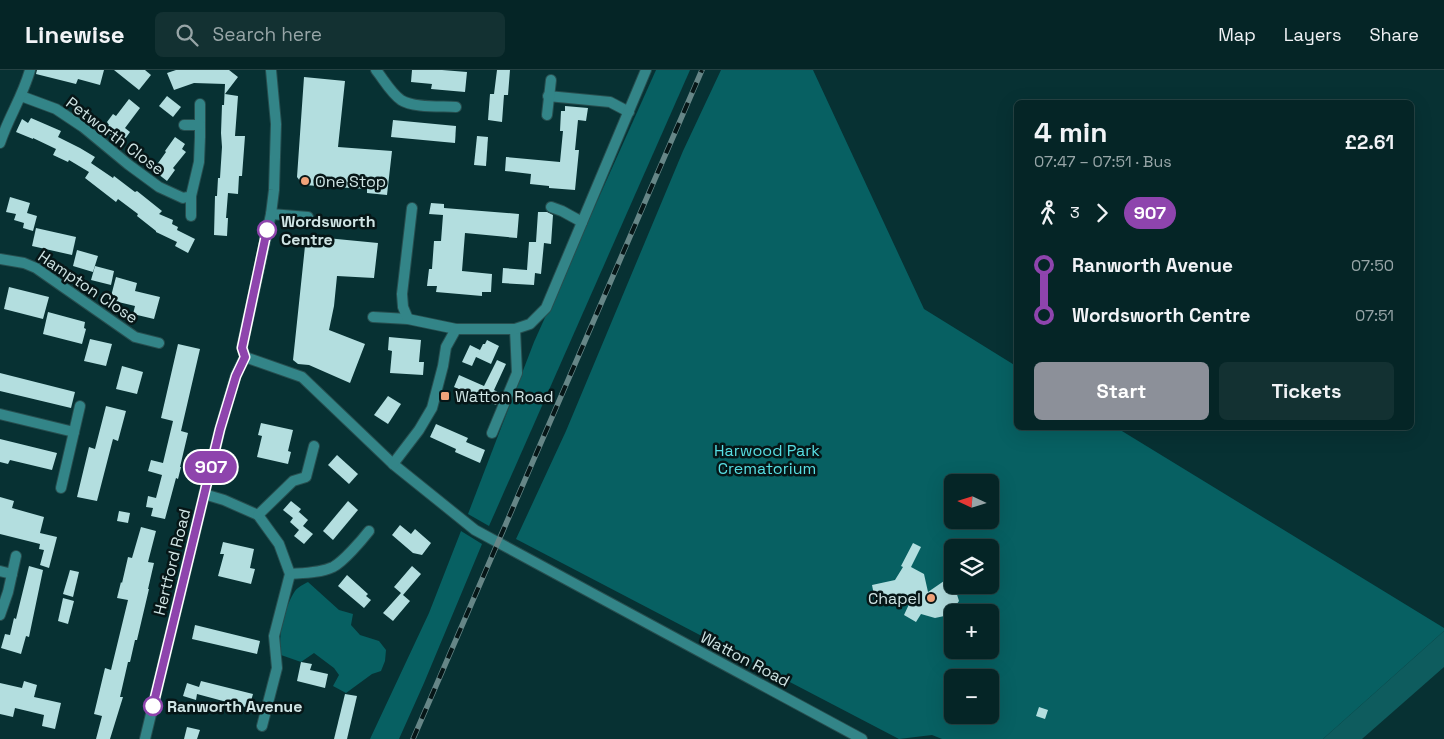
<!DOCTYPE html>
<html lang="en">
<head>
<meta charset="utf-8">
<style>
	:root { --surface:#052526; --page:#133132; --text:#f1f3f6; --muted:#97a5a7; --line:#264243; --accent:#8c9099 }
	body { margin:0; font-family:"Space Grotesk",sans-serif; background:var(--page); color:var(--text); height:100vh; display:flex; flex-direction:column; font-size:19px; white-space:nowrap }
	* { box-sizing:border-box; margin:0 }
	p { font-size:16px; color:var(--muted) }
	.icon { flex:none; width:28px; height:28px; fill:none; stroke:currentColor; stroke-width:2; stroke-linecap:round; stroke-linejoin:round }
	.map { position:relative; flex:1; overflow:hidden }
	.panel { position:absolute; left:1014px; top:30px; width:400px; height:330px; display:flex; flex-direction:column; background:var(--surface); border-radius:8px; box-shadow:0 5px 20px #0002,0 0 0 1px var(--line) }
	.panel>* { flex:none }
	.badge { padding:0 10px; border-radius:16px; font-size:18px; line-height:32px }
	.needle { width:32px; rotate:274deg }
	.buttons { position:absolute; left:944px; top:404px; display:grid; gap:10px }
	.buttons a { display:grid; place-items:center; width:55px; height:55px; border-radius:8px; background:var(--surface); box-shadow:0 5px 20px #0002,0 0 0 1px var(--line); font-size:25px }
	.map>.badge { position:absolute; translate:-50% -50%; box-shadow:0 0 0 2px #fff }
	.legs { display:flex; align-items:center; gap:8px; height:55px; padding:0 20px; font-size:16px }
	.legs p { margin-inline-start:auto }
	.overview { display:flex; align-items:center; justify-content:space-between; height:85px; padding:0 20px }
	h1 { font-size:28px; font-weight:700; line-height:38px }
	.primary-button { display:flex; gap:10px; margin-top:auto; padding:10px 20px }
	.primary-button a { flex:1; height:58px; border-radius:8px; background:var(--accent); color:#fff; font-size:20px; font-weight:700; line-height:58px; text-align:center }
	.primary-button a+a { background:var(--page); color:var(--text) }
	ul { padding:0 20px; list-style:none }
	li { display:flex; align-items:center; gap:18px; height:50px; font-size:19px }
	li i { display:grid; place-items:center; width:8px; height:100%; margin:0 6px; background:currentColor }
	li i::after { content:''; width:12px; height:12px; margin:-6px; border:4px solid; border-radius:50%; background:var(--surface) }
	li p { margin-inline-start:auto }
	li:first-child i { background:linear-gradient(#0000 50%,currentColor 0) }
	li:last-child i { background:linear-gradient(currentColor 50%,#0000 0) }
	header { display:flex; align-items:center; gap:30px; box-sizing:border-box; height:70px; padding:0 25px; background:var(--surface); border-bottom:1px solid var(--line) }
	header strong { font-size:24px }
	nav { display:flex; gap:28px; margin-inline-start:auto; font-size:18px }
	.search { width:350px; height:45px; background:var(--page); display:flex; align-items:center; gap:12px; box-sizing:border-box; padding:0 18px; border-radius:8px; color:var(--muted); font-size:19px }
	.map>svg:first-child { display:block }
</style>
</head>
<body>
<header>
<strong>Linewise</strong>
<div class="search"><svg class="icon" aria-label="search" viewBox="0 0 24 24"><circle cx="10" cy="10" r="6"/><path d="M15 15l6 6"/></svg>Search here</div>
<nav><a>Map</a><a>Layers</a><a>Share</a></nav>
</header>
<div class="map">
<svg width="1444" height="669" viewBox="0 0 1444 669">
	<rect width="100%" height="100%" fill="#073133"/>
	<g fill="#076062" fill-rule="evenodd">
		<path d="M656 0H690L489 456 468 444 534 272Z"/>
		<path d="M721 0H813L924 239 1016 296V358H1117L1444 558V561L1323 669H942L932 665 899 669 516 469 566 361 683 81ZM952 412H990V450H952ZM952 478H990V515H952ZM952 542H990V580H952ZM952 608H990V645H952Z"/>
		<path d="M461 461 482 474 424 613 399 669H370L429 543Z"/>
		<path d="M308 512 339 540 353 544 351 555 360 565 379 571 386 580 385 591 381 601 372 604 346 623 333 616 339 605 334 598 314 583 301 592 281 585C278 564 284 538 295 521 298 517 304 514 308 512Z"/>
	</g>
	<path fill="#0e5c5e" d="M1444 561V597L1362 669H1323Z"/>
	<g fill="#b3dedf">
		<path d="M37 0H104L100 15 78 9 76 14 36 4Z"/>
		<path d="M114 0H145L151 5 139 20Z"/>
		<path d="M176 0H229L238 7 225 24 238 26 235 66H245L242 106H239L238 124 228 123 226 148H228L227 166 214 165 215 126H217L218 108H220L222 77 221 63 222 35H224L225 14 194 13 174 20 167 3Z"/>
		<path d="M412 0H442L467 2 465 22 431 19 432 14 411 12Z"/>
		<path d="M497 0H510L508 25H504L502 52 488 50 490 24H494Z"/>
		<path d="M304 7 345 11 338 77 392 81 387 125 367 123V119L303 115 297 107Z"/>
		<path d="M167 26 181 37 173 47 159 36Z"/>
		<path d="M129 29 140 38 125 58 130 62 122 73 105 61 109 55 107 52 113 44 116 46Z"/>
		<path d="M565 36 588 38 586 51 578 50 575 80H579L575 120 549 118V116L530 114 531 104 505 101 506 87 560 92 563 61H560L561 41H565Z"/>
		<path d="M31 48 61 61 58 67 80 78 95 87 91 93 113 108 114 106 135 122 137 121 162 141 159 144 173 150 172 154 178 157 177 160 195 169 188 183 175 176 177 172 156 162V161L137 146 138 144 118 129 116 132 85 108 89 102 69 90 68 92 53 85 56 79 33 68V69L16 62 22 49 28 53Z"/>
		<path d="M393 50 456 56 455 73 391 67Z"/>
		<path d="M477 66 488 67 486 96 474 95Z"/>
		<path d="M175 67 185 74 182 79 186 82 173 98 175 100 167 111 153 100 166 82 165 81Z"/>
		<path d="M10 127 30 133 27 143 37 146 33 161 23 158 24 153 14 150 16 144 6 142Z"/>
		<path d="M431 133 444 134V138L519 144 517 168 465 163 462 201 492 204 491 222H482V226L436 222 437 216H427L429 199H432L434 171H441L443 145 429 144Z"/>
		<path d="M538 142H547L553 145 551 174 544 173 541 204 535 203 534 215 502 213 503 198 527 200 529 172H536Z"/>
		<path d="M36 158 76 167 72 185 32 176Z"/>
		<path d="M316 167 378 173 374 208 337 206 334 236 329 260 365 274 350 313 309 295 298 294 293 290 305 176Z"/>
		<path d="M77 180 98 186 93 202 73 196Z"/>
		<path d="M95 196 114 201 111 215 91 210Z"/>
		<path d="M116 207 137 213 135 221 160 227 154 249 133 244 135 236 110 230Z"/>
		<path d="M9 217 49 227 43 249 4 239Z"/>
		<path d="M48 242 85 252 84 258 86 259 82 274 43 264Z"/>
		<path d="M389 267 421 270 419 292H424L423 305 390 303 392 281 388 280Z"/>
		<path d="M90 269 112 274 106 296 84 291Z"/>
		<path d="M487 270 499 276 491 294 476 287 472 296 462 292 470 275 480 280 478 284 483 274H485Z"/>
		<path d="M178 274 200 279 181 361 188 363 180 397H181L178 409 176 408 165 449 151 446 153 438 146 437 148 426 156 428 162 405 148 401 151 390 163 393 173 351 161 348Z"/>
		<path d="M497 290 506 294 494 320 501 324 496 335 454 317 459 305 484 316Z"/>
		<path d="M122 296 143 302 137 324 116 319Z"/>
		<path d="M0 303 75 322 71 338 0 321Z"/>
		<path d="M388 326 401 334 388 354 374 345Z"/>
		<path d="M106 336 126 341 118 371 113 369 97 431 77 427 89 377 95 379Z"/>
		<path d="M261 353 293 360 288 381 291 382 288 394 257 387 262 366 258 365Z"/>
		<path d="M436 354 468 368 466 372 485 380 480 393 455 382 456 379 430 367Z"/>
		<path d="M0 369 57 383 52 400 10 390 8 394 0 392Z"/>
		<path d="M337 385 358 404 349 414 328 395Z"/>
		<path d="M0 427 14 431 12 438 44 447 40 463 57 467 49 498 40 495 44 480 39 479 40 474 0 464Z"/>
		<path d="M291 431 301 439 298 443 299 442 308 450 303 456 313 464 304 474 294 466 299 460 290 452 293 448 283 440Z"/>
		<path d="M348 431 358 440 333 470 323 461Z"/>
		<path d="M119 441 130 443 128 453 117 451Z"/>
		<path d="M400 455 411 464 415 459 431 473 422 485 413 483 392 465Z"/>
		<path d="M141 457 156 461 148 492 154 493 148 519H149L137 570H135L130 592H128L120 627H123L110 669H96L102 646 94 644 105 598 111 600 128 530 117 528 121 512 122 513 128 487 132 488Z"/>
		<path d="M223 472 254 479 250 498 255 499 251 514 218 506 224 484H220Z"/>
		<path d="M913 473 921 477 911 497 924 504 928 522 944 511 955 518 959 531 949 545 935 548 921 544 916 552 904 545 910 532 899 525 875 530 872 515 895 510 903 497 901 496Z"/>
		<path d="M29 496 43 500 29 567 26 566 21 584 1 578 5 564 10 565 14 548 16 549Z"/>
		<path d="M412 496 421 504 403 525 410 531 393 551 383 543 401 523 394 517Z"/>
		<path d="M70 500 79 502 73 527 63 524Z"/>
		<path d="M347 505 368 524 366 526 371 530 364 538 338 516Z"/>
		<path d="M63 528 74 531 68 554 58 551Z"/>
		<path d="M195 555 260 571 257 584 192 569Z"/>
		<path d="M301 592 312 594 310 600 328 604 325 618 297 611Z"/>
		<path d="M24 611 37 615 34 627 61 633 55 659 42 656 44 645 15 638 13 647 0 644V613L22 618Z"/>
		<path d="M201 611 253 624 249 638 197 624 196 630 183 626 187 613 199 617 197 623Z"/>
		<path d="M345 624 357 626 347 669H334Z"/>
		<path d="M1039 637 1048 640 1045 649 1036 646Z"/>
		<path d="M187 657 200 660 197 669H184Z"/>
	</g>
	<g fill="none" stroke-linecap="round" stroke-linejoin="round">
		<defs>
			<g id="street">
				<path d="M376 0C384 10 391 23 401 30 413 38 441 36 456 37"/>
				<path d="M21 26 56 39 83 57 129 95 159 117 183 128 191 126 199 92 200 67V34"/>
				<path d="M548 26 610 32 629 42"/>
				<path d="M547 45 551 10"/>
				<path d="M184 55H200"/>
				<path d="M0 73C8 48 23 26 30 0"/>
				<path d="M191 126V146"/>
				<path d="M551 137 562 141 582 152"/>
				<path d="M271 144 308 147"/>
				<path d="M0 189 24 193 36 198 135 267 159 273"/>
				<path d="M373 247 408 249 456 259"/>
				<path d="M408 249 403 237 402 224 412 138"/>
				<path d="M245 287 302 307 393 394 475 460 862 669"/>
				<path d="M0 344 74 362"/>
				<path d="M492 363 517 303 515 259"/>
				<path d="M393 394 419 360 432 338 443 296 446 277 456 259H515L530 254 546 238 646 0"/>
				<path d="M61 418 80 336"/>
				<path d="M204 424 224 430 258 445 279 474 290 504 274 566 277 598 262 656"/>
				<path d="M258 445 293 411 306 407 314 376"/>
				<path d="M0 501 12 504"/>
				<path d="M290 504C304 503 320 503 333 497 343 492 362 470 369 461"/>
				<path d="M0 545 8 522 16 486"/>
				<path d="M145 669 220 359 236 305 245 287 242 277 271 144 274 120 276 54 271 0"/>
			</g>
		</defs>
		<use href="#street" stroke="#274e4f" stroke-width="12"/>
		<use href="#street" stroke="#338588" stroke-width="10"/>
		<defs>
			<path id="rail" d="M413 669 702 0"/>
		</defs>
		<use href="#rail" stroke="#668687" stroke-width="5.5"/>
		<use href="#rail" stroke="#061617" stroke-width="4" stroke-dasharray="11" stroke-linecap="butt"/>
	</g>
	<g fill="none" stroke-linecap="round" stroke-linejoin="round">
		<defs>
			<path id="line-1" d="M153 636 220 359 236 306 245 287 242 278 267 160"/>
		</defs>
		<use href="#line-1" stroke="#fff" stroke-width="11"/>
		<use href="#line-1" stroke="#8e44ad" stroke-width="8"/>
	</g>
	<g fill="#f0a279" stroke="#061617" stroke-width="2">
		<circle cx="305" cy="111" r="5"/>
		<rect x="440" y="321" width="10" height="10" rx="2.5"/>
		<circle cx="931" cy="528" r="5"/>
	</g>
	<g fill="#fff" stroke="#8e44ad" stroke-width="2.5">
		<circle cx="267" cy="160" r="9"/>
		<circle cx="153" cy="636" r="9"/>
	</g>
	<g text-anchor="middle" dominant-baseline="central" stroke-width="5" stroke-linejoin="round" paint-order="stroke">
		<g font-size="16" fill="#cfe4e4" stroke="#061617">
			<text transform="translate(115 66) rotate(37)">Petworth Close</text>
			<text transform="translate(88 217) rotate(34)">Hampton Close</text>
			<text transform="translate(172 492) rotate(-76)">Hertford Road</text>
			<text transform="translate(745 589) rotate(28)">Watton Road</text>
		</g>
		<g font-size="16" fill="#cfe4e4" stroke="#061617" text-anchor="start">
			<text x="315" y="111">One Stop</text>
			<text x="455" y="326">Watton Road</text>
			<text x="921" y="528" text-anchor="end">Chapel</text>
		</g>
		<g font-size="16" font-weight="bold" fill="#cfe4e4" stroke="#061617" text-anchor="start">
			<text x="281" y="151">Wordsworth<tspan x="281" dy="18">Centre</tspan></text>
			<text x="167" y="636">Ranworth Avenue</text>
		</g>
		<g font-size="16" fill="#58dfe4" stroke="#061617">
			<text x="767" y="380">Harwood Park<tspan x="767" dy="18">Crematorium</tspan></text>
		</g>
	</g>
</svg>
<div class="buttons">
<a><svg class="needle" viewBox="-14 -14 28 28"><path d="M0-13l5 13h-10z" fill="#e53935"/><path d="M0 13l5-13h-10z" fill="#97a5a7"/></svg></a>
<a><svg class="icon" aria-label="layers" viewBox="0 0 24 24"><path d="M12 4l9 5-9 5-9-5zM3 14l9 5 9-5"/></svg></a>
<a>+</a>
<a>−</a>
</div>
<b class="badge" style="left:211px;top:397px;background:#8e44ad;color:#fff">907</b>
<section class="panel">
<div class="overview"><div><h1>4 min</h1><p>07:47 – 07:51 · Bus</p></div><b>£2.61</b></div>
<div class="legs"><svg class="icon" aria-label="walk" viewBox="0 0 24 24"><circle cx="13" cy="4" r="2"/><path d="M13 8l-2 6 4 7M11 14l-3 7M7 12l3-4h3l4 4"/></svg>3<svg class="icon" aria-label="forward" viewBox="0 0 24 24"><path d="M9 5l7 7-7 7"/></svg><b class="badge" style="background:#8e44ad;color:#fff">907</b></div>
<ul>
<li><i style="color:#8e44ad"></i><b>Ranworth Avenue</b><p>07:50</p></li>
<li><i style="color:#8e44ad"></i><b>Wordsworth Centre</b><p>07:51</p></li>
</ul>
<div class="primary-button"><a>Start</a><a>Tickets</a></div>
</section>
</div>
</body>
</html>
